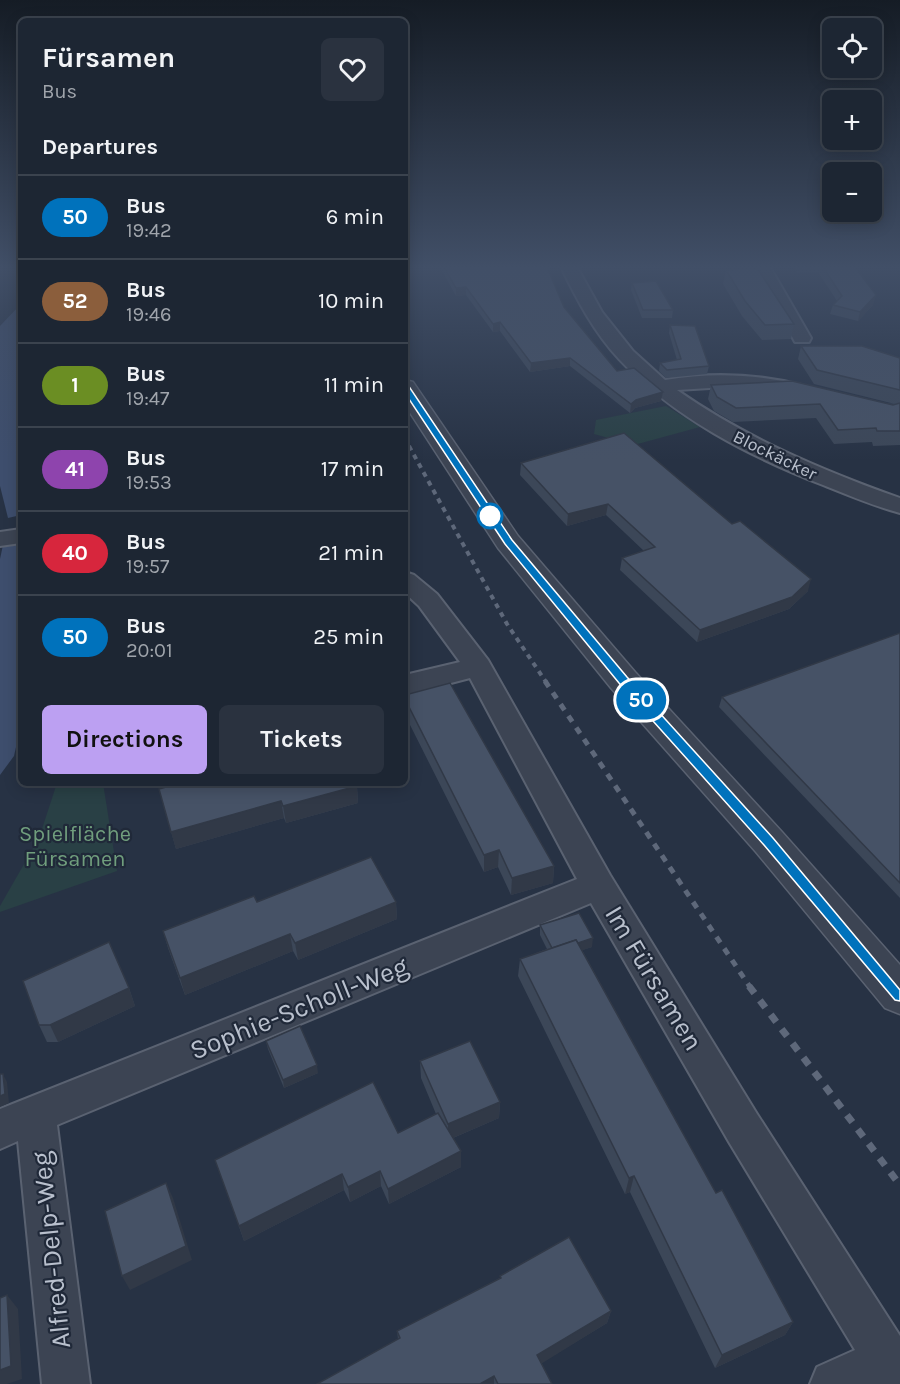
<!DOCTYPE html>
<html lang="en">
<head>
<meta charset="utf-8">
<style>
	:root { --surface:#1d2633; --page:#2a323f; --text:#f1f3f6; --muted:#a0a5ac; --line:#3b434e; --accent:#bca0f2 }
	body { margin:0; font-family:Karla,sans-serif; background:var(--page); color:var(--text); height:100vh; display:flex; flex-direction:column; font-size:22px; white-space:nowrap }
	* { box-sizing:border-box; margin:0 }
	p { font-size:20px; color:var(--muted) }
	.icon { flex:none; width:33px; height:33px; fill:none; stroke:currentColor; stroke-width:2; stroke-linecap:round; stroke-linejoin:round }
	.map { position:relative; flex:1; overflow:hidden }
	.side { position:absolute; left:18px; top:18px; width:390px; height:768px; display:flex; flex-direction:column; background:var(--surface); border-radius:9px; box-shadow:0 3px 15px #0003,0 0 0 2px var(--line) }
	.side>* { flex:none }
	.badge { padding:0 12px; border-radius:20px; font-size:21px; line-height:39px }
	.tools { position:absolute; left:822px; top:18px; display:grid; gap:12px }
	.tools a { display:grid; place-items:center; width:60px; height:60px; border-radius:9px; background:var(--surface); box-shadow:0 3px 15px #0003,0 0 0 2px var(--line); font-size:30px }
	.map>.badge { position:absolute; translate:-50% -50%; box-shadow:0 0 0 3px #fff }
	h2 { padding:0 24px; font-size:22px; line-height:54px }
	.round { display:grid; place-items:center; flex:none; width:63px; height:63px; border-radius:9px; background:var(--page) }
	.head { display:flex; align-items:center; justify-content:space-between; height:102px; padding:0 24px }
	h1 { font-size:28px; font-weight:700; line-height:45px }
	.action { display:flex; gap:12px; margin-top:auto; padding:12px 24px }
	.action a { flex:1; height:69px; border-radius:9px; background:var(--accent); color:#111; font-size:24px; font-weight:700; line-height:69px; text-align:center }
	.action a+a { background:var(--page); color:var(--text) }
	ul { padding:0; list-style:none }
	li { display:flex; align-items:center; gap:18px; height:84px; padding:0 24px; border-top:2px solid var(--line) }
	li div { flex:1 }
	li b { display:block; font-size:22px }
	li em { font-style:normal }
	li .badge { min-width:66px; font-weight:700; text-align:center }
	.map>svg:first-child { display:block }
</style>
</head>
<body>
<div class="map">
<svg width="900" height="1384" viewBox="0 0 900 1384">
	<rect width="100%" height="100%" fill="#273244"/>
	<g fill="#294045">
		<path d="M666 406 700 427 634 445 594 434 596 420Z"/>
		<path d="M57 783H103L117 871 0 912V906L39 838Z"/>
	</g>
	<g fill="#3e4e6d">
		<path d="M21 304V515L8 518 0 486V326Z"/>
		<path d="M21 543V725L14 756 0 775V559L3 545Z"/>
	</g>
	<g fill="none" stroke-linecap="round" stroke-linejoin="round">
		<defs>
			<g id="minor">
				<path d="M561 267H577L602 312 633 351 665 380C710 372 757 374 801 385L804 389 801 393 794 395 726 387 677 390C746 438 821 470 900 498V513C874 506 848 495 823 485 749 456 674 418 619 359 594 332 577 300 561 267Z"/>
				<path d="M754 267H770L811 338 809 342H795Z"/>
				<path d="M21 529V543L0 546V532Z"/>
				<path d="M405 572 414 575 437 594 488 660 610 875 757 1114 900 1336V1384H810L817 1367 855 1350 729 1142 591 903 57 1125 90 1384H42L18 1141 0 1149V1109L577 879 470 678 405 695V675L460 662 419 606 405 593Z"/>
			</g>
			<path id="tertiary" d="M405 380 413 382 518 536 635 672 782 832 900 965V1014L885 1008 756 852 611 688 498 548 405 405Z"/>
		</defs>
		<use href="#minor" stroke="#5a6271" stroke-width="4"/>
		<use href="#tertiary" stroke="#5a6271" stroke-width="3"/>
		<use href="#minor" fill="#3c4453" fill-rule="evenodd"/>
		<use href="#tertiary" fill="#3c4453" fill-rule="evenodd"/>
		<path stroke="#5e687a" stroke-width="3" stroke-dasharray="4 4" stroke-linecap="butt" d="M405 440 409 448"/>
		<path stroke="#5e687a" stroke-width="4" stroke-dasharray="5 5" stroke-linecap="butt" d="M409 446 507 624 546 682"/>
		<path stroke="#5e687a" stroke-width="5" stroke-dasharray="7 7" stroke-linecap="butt" d="M545 681 750 987"/>
		<path stroke="#5e687a" stroke-width="7" stroke-dasharray="9 9" stroke-linecap="butt" d="M749 986 900 1185"/>
	</g>
	<g fill="#3c4758">
		<path d="M440 267H547L564 307 617 371 661 401 635 408 630 413 570 366 530 372 500 331 493 332 466 295 456 296Z"/>
		<path d="M795 267H855L873 305 858 321 830 314 833 305 837 301 818 272 798 273Z"/>
		<path d="M726 270 794 324 791 339 762 340 742 316 723 284Z"/>
		<path d="M632 283 673 310 672 318H642L631 290Z"/>
		<path d="M670 325 709 366 707 374 666 378 659 371 660 363 677 360 669 333Z"/>
		<path d="M801 346 900 358V445L873 446 872 442 834 444 816 418 733 422 714 411 708 399 711 385 895 404 814 384 798 359Z"/>
		<path d="M521 463 808 591 789 609 697 642 620 570 622 558 644 551 606 515 567 526 520 475Z"/>
		<path d="M900 633V898L719 707 722 697Z"/>
		<path d="M405 695 554 866 553 883 511 895 498 867 484 872 405 715Z"/>
		<path d="M357 786 358 803 286 823 284 818 176 849 159 789Z"/>
		<path d="M257 902H396L397 919 298 960 293 951 185 995 168 948 163 931Z"/>
		<path d="M540 925 592 947 582 950 716 1193 793 1322 785 1335 715 1368 630 1192 625 1194 518 976 520 959 547 949 540 935Z"/>
		<path d="M129 988 135 1006 58 1042H47L39 1025Z"/>
		<path d="M266 1041 318 1073 284 1088 268 1049Z"/>
		<path d="M420 1061 500 1102 499 1118 453 1138 461 1151V1167L389 1204 381 1186 350 1202 344 1190 244 1241 221 1175 398 1133 436 1114 421 1078Z"/>
		<path d="M500 1276 611 1311 607 1323 541 1363 552 1384H317L398 1339 397 1331 500 1278Z"/>
	</g>
	<g fill="#313947">
		<path d="M466 287V295L456 296V288Z"/>
		<path d="M876 295 873 305 858 321 860 312Z"/>
		<path d="M500 322V331L493 332V324Z"/>
		<path d="M570 358V366L530 372 531 363Z"/>
		<path d="M663 392 661 401 635 408 630 413 631 404 636 400Z"/>
		<path d="M608 504 606 515 567 526 568 514Z"/>
		<path d="M811 579 808 591 789 609 697 642 700 630Z"/>
		<path d="M357 786 358 803 286 823 283 806Z"/>
		<path d="M281 801 284 818 176 849 171 832Z"/>
		<path d="M499 850 498 867 484 872V855Z"/>
		<path d="M554 866 553 883 511 895 512 878Z"/>
		<path d="M396 902 397 919 298 960 295 943Z"/>
		<path d="M290 934 293 951 185 995 180 978Z"/>
		<path d="M593 938 592 947 553 960 554 951Z"/>
		<path d="M129 988 135 1006 58 1042 50 1025Z"/>
		<path d="M317 1065 318 1073 284 1088 283 1080Z"/>
		<path d="M3 1074 7 1082 9 1103 0 1107V1096Z"/>
		<path d="M500 1102 499 1118 448 1140V1124Z"/>
		<path d="M461 1151V1167L389 1204 388 1189Z"/>
		<path d="M380 1171 381 1186 350 1202 348 1187Z"/>
		<path d="M342 1174 344 1190 244 1241 239 1226Z"/>
		<path d="M634 1176 630 1192 625 1194 629 1178Z"/>
		<path d="M166 1183 173 1198 192 1260 130 1290 122 1276Z"/>
		<path d="M7 1295 18 1309 22 1379 7 1384H0V1370Z"/>
		<path d="M611 1311 607 1323 536 1367 537 1355Z"/>
		<path d="M793 1322 785 1335 715 1368 722 1355Z"/>
		<path d="M494 1376V1384H480Z"/>
	</g>
	<g fill="#465266" stroke="#313947" stroke-width="1.5">
		<path d="M444 267H547L564 307 617 371 634 368 663 392 636 400 631 404 570 358 531 363 500 322 493 324 466 287 456 288Z"/>
		<path d="M823 267H855L876 295 860 312 833 305 842 296Z"/>
		<path d="M757 268 794 324 765 325 745 301 726 270Z"/>
		<path d="M656 281 673 310H643L632 283Z"/>
		<path d="M670 325 695 326 709 366 667 370 660 363 681 359Z"/>
		<path d="M801 346H862L900 358V390L817 370Z"/>
		<path d="M792 381 893 405 900 403V431H877L876 428 838 430 820 404 736 408 717 397 711 385Z"/>
		<path d="M624 433 732 524 740 521 811 579 792 597 700 630 622 558 655 547 608 504 568 514 521 463Z"/>
		<path d="M900 633V883L722 697Z"/>
		<path d="M450 683 554 866 512 878 499 850 484 855 405 699V695Z"/>
		<path d="M180 783H355L357 786 283 806 281 801 171 832 159 789Z"/>
		<path d="M371 857 396 902 295 943 290 934 180 978 163 931 254 896 257 902Z"/>
		<path d="M579 913 593 938 578 943 576 940 552 948 540 925Z"/>
		<path d="M576 940 716 1193 722 1190 793 1322 722 1355 634 1176 629 1178 520 959Z"/>
		<path d="M109 942 129 988 50 1025H39L23 981Z"/>
		<path d="M300 1026 317 1065 283 1080 266 1041Z"/>
		<path d="M470 1041 500 1102 448 1124 420 1061Z"/>
		<path d="M0 1074H3L5 1094 0 1096Z"/>
		<path d="M373 1082 398 1133 438 1113 461 1151 388 1189 380 1171 348 1187 342 1174 239 1226 215 1160Z"/>
		<path d="M166 1183 186 1246 122 1276 105 1211Z"/>
		<path d="M569 1237 611 1311 537 1355 552 1384H498L494 1376 480 1384H317L400 1338 397 1331 501 1278 500 1276Z"/>
		<path d="M7 1295 11 1366 0 1370V1298Z"/>
	</g>
	<linearGradient id="sky" x2="0" y2="1"><stop stop-color="#151c25"/><stop offset="0.58" stop-color="#414f67"/><stop offset="1" stop-color="#414f67" stop-opacity="0"/></linearGradient>
	<rect width="900" height="461" fill="url(#sky)"/>
	<path fill="#0072bc" stroke="#fff" stroke-width="1.5" d="M402 385H408L512 540 627 677 773 838 900 990V1001L895 1000 764 845 619 683 505 544 401 387Z"/>
	<circle fill="#fff" stroke="#0072bc" stroke-width="3" cx="490" cy="516" r="12"/>
	<g text-anchor="middle" dominant-baseline="central" stroke-width="4.5" stroke-linejoin="round" paint-order="stroke">
		<g font-size="18" fill="#b9c0cd" stroke="#202939">
			<text transform="translate(775 455) rotate(26)">Blockäcker</text>
		</g>
		<g font-size="22" fill="#709e7d" stroke="#202939">
			<text x="75" y="834">Spielfläche<tspan x="75" dy="25">Fürsamen</tspan></text>
		</g>
		<g font-size="27" fill="#b9c0cd" stroke="#202939">
			<text transform="translate(654 978) rotate(59)">Im Fürsamen</text>
			<text transform="translate(299 1008) rotate(-22)">Sophie-Scholl-Weg</text>
			<text transform="translate(51 1250) rotate(-96)">Alfred-Delp-Weg</text>
		</g>
	</g>
</svg>
<div class="tools">
<a><svg class="icon" aria-label="locate" viewBox="0 0 24 24"><circle cx="12" cy="12" r="6"/><path d="M12 2v4M12 18v4M2 12h4M18 12h4"/></svg></a>
<a>+</a>
<a>−</a>
</div>
<b class="badge" style="left:641px;top:700px;background:#0072bc;color:#fff">50</b>
<section class="side">
<div class="head"><div><h1>Fürsamen</h1><p>Bus</p></div><a class="round"><svg class="icon" aria-label="heart" viewBox="0 0 24 24"><path d="M12 20l-8-8c-3-5 5-10 8-4 3-6 11-1 8 4z"/></svg></a></div>
<h2>Departures</h2>
<ul>
<li><span class="badge" style="background:#0072bc;color:#fff">50</span><div><b>Bus</b><p>19:42</p></div><em>6 min</em></li>
<li><span class="badge" style="background:#8b5e3c;color:#fff">52</span><div><b>Bus</b><p>19:46</p></div><em>10 min</em></li>
<li><span class="badge" style="background:#6b8e23;color:#fff">1</span><div><b>Bus</b><p>19:47</p></div><em>11 min</em></li>
<li><span class="badge" style="background:#8e44ad;color:#fff">41</span><div><b>Bus</b><p>19:53</p></div><em>17 min</em></li>
<li><span class="badge" style="background:#d7263d;color:#fff">40</span><div><b>Bus</b><p>19:57</p></div><em>21 min</em></li>
<li><span class="badge" style="background:#0072bc;color:#fff">50</span><div><b>Bus</b><p>20:01</p></div><em>25 min</em></li>
</ul>
<div class="action"><a>Directions</a><a>Tickets</a></div>
</section>
</div>
</body>
</html>
